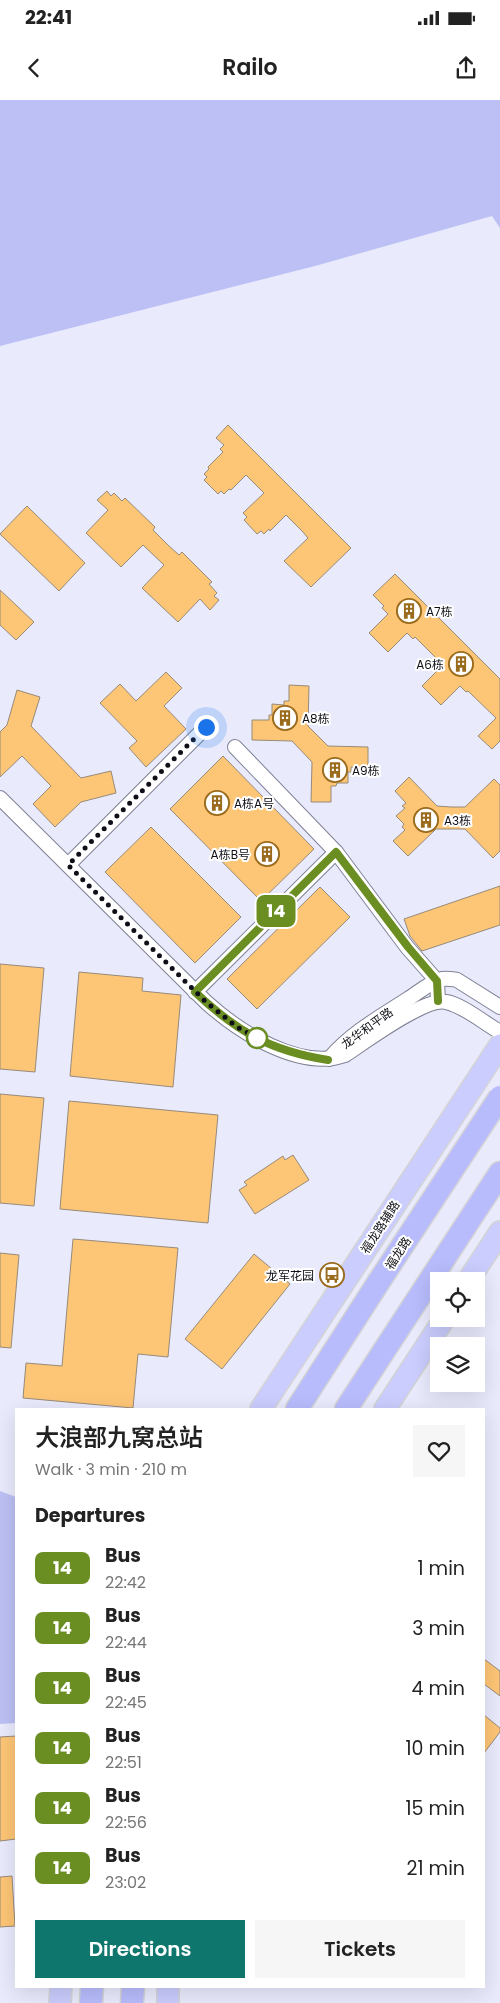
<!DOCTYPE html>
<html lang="en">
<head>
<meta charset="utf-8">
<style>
	:root { --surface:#fff; --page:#f6f6f6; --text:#222; --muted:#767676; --accent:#0f766e }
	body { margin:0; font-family:Poppins,"Noto Sans SC",sans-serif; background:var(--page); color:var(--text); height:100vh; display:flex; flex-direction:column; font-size:19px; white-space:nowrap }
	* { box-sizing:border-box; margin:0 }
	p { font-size:16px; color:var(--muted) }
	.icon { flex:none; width:28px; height:28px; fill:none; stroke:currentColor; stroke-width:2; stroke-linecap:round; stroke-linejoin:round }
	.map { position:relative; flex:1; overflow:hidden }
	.drawer { position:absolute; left:15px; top:1308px; width:470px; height:580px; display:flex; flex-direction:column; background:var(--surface); border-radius:0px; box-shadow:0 5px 20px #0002 }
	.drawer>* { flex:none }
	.badge { padding:0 10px; border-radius:8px; font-size:18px; line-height:32px }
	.buttons { position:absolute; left:430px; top:1172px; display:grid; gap:10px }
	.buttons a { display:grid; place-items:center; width:55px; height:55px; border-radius:0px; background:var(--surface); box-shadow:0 5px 20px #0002; font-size:25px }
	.you { position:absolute; width:25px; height:25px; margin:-12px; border:4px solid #fff; border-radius:50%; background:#1a73e8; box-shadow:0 0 0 8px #1a73e833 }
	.map>.badge { position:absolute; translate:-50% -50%; box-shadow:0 0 0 2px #fff }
	h2 { padding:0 20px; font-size:19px; line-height:45px }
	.round { display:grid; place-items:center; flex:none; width:52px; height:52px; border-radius:0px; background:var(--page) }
	.overview { display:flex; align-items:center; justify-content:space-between; height:85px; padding:0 20px }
	h1 { font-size:24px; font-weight:600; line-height:38px }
	.primary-button { display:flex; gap:10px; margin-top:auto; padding:10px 20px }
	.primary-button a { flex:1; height:58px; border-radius:0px; background:var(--accent); color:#fff; font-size:20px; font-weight:600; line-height:58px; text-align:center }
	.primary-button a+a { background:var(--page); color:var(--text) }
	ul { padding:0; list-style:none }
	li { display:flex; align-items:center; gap:15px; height:60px; padding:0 20px }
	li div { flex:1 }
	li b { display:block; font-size:19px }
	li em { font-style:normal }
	li .badge { min-width:55px; font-weight:700; text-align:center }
	.status { display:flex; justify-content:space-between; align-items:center; height:35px; padding:0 25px; background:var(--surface); direction:ltr }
	.status svg { height:14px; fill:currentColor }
	header { display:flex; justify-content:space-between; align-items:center; height:65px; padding:0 20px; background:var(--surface); font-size:22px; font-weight:600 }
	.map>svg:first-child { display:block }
</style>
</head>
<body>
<div class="status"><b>22:41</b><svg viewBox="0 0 49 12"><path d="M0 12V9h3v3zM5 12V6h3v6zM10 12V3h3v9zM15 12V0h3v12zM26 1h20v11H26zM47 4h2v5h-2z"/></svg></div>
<header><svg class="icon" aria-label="back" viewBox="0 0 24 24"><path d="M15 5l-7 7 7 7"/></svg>Railo<svg class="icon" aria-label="share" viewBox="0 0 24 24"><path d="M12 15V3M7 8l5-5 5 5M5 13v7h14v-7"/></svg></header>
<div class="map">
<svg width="500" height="1903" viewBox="0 0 500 1903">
	<rect width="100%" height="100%" fill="#e9ebfd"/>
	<g fill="#bcc0f4">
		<path d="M0 0H500V128L492 116 315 166 0 246Z"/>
		<path d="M0 1391 16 1397V1623L0 1624Z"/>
	</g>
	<g fill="#fdc576" stroke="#978a79">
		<path d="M228 325 351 448 311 487 284 461 308 438 302 431 286 415 270 431 269 429 264 434 261 431 257 434 244 420 247 417 243 413 264 393 246 375 231 390 229 389 224 394 221 391 218 394 204 380 207 377 204 374 209 369 208 367 223 352 220 349 224 345 216 338Z"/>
		<path d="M107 391 111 396 114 393 122 401 125 398 155 427 153 430 168 445 179 455 182 452 212 482 209 484 217 493 214 496 219 500 210 510 200 499 178 522 142 488 164 465 143 445 121 467 86 433 108 410 97 400Z"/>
		<path d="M27 406 85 463 59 491 0 434Z"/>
		<path d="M395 474 500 579V641L492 649 478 636 496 618 468 591 466 592 460 586 441 605 422 586 441 567 435 561 437 559 415 537 413 539 407 533 388 552 369 533 388 514 382 508 384 506 373 495Z"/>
		<path d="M0 490 34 522 16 540 0 525Z"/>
		<path d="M166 572 182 588 164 606 186 629 146 667 129 648 137 641 100 603 120 584 136 601Z"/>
		<path d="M289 585 309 586 308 626 328 646 368 647V668L351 667V672H348V683H337L336 686H331V702H311L312 662 292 641 252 640V620H269V615H272V604L284 605V601H289Z"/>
		<path d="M17 590 40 597 31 626 81 678 111 671 116 693 81 702 55 727 33 704 51 686 22 656 0 677V632L7 625Z"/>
		<path d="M223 656 314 749 261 801 170 709Z"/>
		<path d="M409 677 437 706 451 707H465L494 679 500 685V751L493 758 465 729H436L408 756 393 741 405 730 402 727 404 724 396 716 405 708 402 706 406 703 395 691Z"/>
		<path d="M151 727 241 817 195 863 105 772Z"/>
		<path d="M500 786V825L422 851 410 836 404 819Z"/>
		<path d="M320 787 350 817 257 909 227 879Z"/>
		<path d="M0 864 44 868 35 972 0 969Z"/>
		<path d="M79 872 143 878 142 891 181 895 173 987 70 976Z"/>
		<path d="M0 994 44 998 34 1106 0 1103Z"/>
		<path d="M69 1001 218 1015 208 1123 60 1109Z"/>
		<path d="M293 1055 309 1080 255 1114 239 1090 247 1085 244 1082 283 1056 285 1060Z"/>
		<path d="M73 1139 178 1148 168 1257 138 1254 133 1308 23 1298 26 1263 62 1266Z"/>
		<path d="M0 1153 19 1155 11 1248 0 1247Z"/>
		<path d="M254 1154 290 1184 222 1269 185 1239Z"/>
		<path d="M484 1559 500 1571V1596L484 1584Z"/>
		<path d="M484 1615 500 1628V1632L484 1653Z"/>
		<path d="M16 1636V1739L0 1741V1637Z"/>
		<path d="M12 1776 15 1826 0 1827V1777Z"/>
	</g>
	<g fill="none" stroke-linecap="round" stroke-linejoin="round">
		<defs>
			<g id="minor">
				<path d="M235 647 336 752 407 847 437 881 438 901"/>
				<path d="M0 698 206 902C239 932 300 971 345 955 365 942 425 897 446 902 463 905 484 923 500 932"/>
				<path d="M68 765 206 627"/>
				<path d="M195 892 336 752"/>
				<path d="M329 959C351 933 380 917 408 899 419 892 430 882 442 879 448 878 451 879 457 880L500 907"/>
			</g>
			<g id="primary">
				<path d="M468 1181 500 1132"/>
				<path d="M261 1309 500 945"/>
				<path d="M385 1309 444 1219"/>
				<path d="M60 1903 61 1886"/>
				<path d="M168 1903V1886"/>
			</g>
			<g id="trunk">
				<path d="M297 1309 378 1183"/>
				<path d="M346 1309 500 1073"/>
				<path d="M91 1903 92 1886"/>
				<path d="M132 1903 133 1886"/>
			</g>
		</defs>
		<use href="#minor" stroke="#7f8194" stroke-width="16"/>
		<use href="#primary" stroke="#d4d4d5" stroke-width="24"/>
		<use href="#trunk" stroke="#d4d4d5" stroke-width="25"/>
		<use href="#minor" stroke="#fff" stroke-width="14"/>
		<use href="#primary" stroke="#cacdfd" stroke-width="21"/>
		<use href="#trunk" stroke="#b8bcfc" stroke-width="22"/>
		<defs>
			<path id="trunk-bridge" d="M378 1183 500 997"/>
		</defs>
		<use href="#trunk-bridge" stroke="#d4d4d5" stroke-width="25" stroke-linecap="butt"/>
		<use href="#trunk-bridge" stroke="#b8bcfc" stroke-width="22"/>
	</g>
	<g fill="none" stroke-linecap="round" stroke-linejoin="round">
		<defs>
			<path id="line" d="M328 960C271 951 237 932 195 892L336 752 408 847 437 881 438 901"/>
		</defs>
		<use href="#line" stroke="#fff" stroke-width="11"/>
		<use href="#line" stroke="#6b8e23" stroke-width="8"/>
		<path stroke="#0f1017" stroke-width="5" stroke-dasharray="0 9" d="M206 627 68 765 206 902 237 927 257 938"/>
	</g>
	<defs>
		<symbol id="building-ring" viewBox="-11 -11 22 22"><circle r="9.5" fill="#fff" stroke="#9a6b1c" stroke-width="1.5"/><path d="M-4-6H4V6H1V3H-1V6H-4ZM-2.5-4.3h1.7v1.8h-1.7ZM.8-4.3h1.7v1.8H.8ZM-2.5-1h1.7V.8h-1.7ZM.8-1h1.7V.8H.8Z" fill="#9a6b1c"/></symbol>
		<symbol id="bus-ring" viewBox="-11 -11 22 22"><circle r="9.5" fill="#fff" stroke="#9a6b1c" stroke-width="1.5"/><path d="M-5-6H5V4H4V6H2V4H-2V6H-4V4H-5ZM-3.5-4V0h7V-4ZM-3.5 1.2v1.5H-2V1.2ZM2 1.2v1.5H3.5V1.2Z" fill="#9a6b1c"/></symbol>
	</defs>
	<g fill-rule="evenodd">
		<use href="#building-ring" x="395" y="497" width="28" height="28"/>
		<use href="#building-ring" x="447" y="550" width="28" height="28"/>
		<use href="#building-ring" x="271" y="604" width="28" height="28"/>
		<use href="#building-ring" x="321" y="656" width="28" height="28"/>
		<use href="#building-ring" x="203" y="689" width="28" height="28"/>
		<use href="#building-ring" x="412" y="706" width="28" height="28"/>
		<use href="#building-ring" x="253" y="740" width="28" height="28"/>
		<use href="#bus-ring" x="318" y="1161" width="28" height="28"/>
	</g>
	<circle fill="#fff" stroke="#6b8e23" stroke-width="2.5" cx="257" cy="938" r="10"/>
	<g text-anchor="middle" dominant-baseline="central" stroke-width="4" stroke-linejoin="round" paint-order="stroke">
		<g font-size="12" fill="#0f1017" stroke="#fff" text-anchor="start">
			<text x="426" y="511">A7栋</text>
			<text x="444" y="564" text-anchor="end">A6栋</text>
			<text x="302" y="618">A8栋</text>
			<text x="352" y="670">A9栋</text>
			<text x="234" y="703">A栋A号</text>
			<text x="444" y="720">A3栋</text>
			<text x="250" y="754" text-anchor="end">A栋B号</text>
			<text x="314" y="1175" text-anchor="end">龙军花园</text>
		</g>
		<g font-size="12" fill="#0f1017" stroke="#fff">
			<text transform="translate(367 928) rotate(-36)">龙华和平路</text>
			<text transform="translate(380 1127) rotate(-57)">福龙路辅路</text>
			<text transform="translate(398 1153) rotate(-57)">福龙路</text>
		</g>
	</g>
</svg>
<div class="buttons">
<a><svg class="icon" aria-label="locate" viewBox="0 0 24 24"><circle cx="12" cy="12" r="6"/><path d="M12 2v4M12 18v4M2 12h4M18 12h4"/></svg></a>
<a><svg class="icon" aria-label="layers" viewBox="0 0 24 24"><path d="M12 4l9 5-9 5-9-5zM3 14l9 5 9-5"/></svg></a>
</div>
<div class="you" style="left:206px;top:627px"></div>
<b class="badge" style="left:276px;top:811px;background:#6b8e23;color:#fff">14</b>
<section class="drawer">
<div class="overview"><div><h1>大浪部九窝总站</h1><p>Walk · 3 min · 210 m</p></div><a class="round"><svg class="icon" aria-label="heart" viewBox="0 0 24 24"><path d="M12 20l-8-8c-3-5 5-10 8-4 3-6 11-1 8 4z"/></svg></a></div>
<h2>Departures</h2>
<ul>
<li><span class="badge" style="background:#6b8e23;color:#fff">14</span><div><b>Bus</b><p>22:42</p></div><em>1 min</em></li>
<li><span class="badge" style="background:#6b8e23;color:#fff">14</span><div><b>Bus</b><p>22:44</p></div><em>3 min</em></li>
<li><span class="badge" style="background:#6b8e23;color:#fff">14</span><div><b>Bus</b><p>22:45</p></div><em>4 min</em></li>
<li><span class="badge" style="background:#6b8e23;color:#fff">14</span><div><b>Bus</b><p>22:51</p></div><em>10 min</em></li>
<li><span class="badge" style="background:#6b8e23;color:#fff">14</span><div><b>Bus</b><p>22:56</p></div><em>15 min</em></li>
<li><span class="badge" style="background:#6b8e23;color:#fff">14</span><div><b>Bus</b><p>23:02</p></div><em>21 min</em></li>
</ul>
<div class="primary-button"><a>Directions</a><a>Tickets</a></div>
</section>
</div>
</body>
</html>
